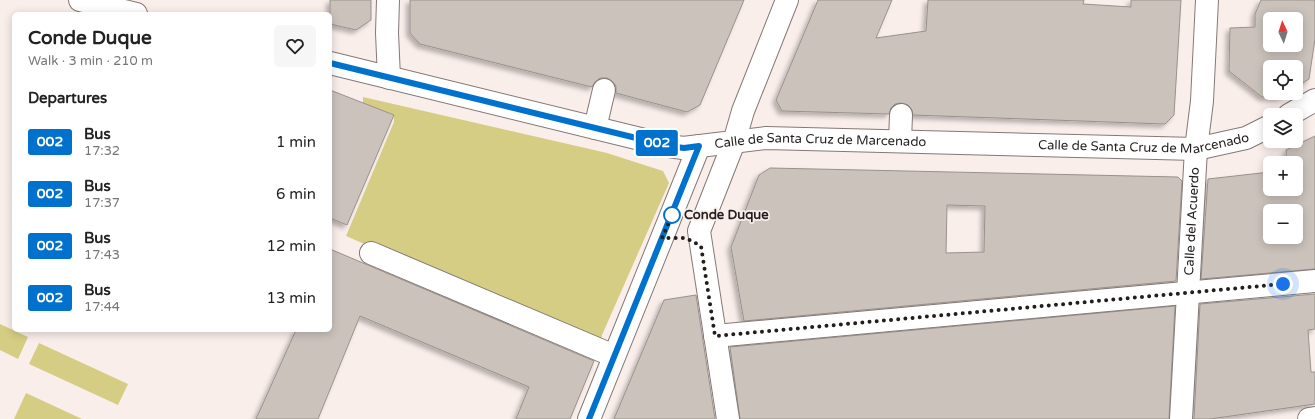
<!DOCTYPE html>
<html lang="en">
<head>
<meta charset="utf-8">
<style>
	:root { --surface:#fff; --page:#f6f6f6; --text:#222; --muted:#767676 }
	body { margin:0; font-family:"Varela Round",sans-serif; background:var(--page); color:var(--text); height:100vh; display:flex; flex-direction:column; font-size:15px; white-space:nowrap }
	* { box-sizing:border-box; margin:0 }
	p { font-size:13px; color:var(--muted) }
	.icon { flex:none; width:22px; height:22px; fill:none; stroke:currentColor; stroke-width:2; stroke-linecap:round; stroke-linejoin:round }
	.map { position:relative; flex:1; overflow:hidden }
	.details { position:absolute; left:12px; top:12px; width:320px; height:320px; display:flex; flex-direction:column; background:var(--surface); border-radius:6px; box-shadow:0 2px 10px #0003 }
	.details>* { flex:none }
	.badge { padding:0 8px; border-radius:3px; font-size:14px; line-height:26px }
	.needle { width:26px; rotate:356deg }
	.buttons { position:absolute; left:1263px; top:12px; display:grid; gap:8px }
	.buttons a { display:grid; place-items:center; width:40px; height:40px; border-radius:6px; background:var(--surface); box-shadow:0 2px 10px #0003; font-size:20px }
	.you { position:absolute; width:20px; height:20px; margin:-10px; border:3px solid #fff; border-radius:50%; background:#1a73e8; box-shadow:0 0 0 6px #1a73e833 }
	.map>.badge { position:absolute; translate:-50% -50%; box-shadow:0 0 0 2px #fff }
	h2 { padding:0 16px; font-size:15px; line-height:36px }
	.round { display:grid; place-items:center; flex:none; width:42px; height:42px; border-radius:6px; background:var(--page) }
	.summary { display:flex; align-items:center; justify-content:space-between; height:68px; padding:0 16px }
	h1 { font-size:19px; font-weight:800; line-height:30px }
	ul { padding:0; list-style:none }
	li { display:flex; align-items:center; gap:12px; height:52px; padding:0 16px }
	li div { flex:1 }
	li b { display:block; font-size:15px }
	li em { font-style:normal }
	li .badge { min-width:44px; font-weight:700; text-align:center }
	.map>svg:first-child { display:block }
</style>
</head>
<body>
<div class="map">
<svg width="1315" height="419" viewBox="0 0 1315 419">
	<defs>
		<filter id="shadow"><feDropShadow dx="-3.5" dy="3.5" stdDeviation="2" flood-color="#0004"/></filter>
	</defs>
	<rect width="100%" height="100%" fill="#faeeeb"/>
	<g fill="#d5cd83">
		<path d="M363 97 607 153 663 171 669 183 602 335 600 347 346 236 394 122V115L363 103Z"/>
		<path d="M0 324 28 337 18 359 0 350Z"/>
		<path d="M39 343 128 384 118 405 29 364Z"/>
		<path d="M26 393 82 419H14Z"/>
	</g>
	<g fill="#cac2bb" stroke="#99928b" fill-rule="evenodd" filter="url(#shadow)">
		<path d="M330 0H371V20L356 30 330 24Z"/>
		<path d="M410 0H744L700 105 687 112 616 93V86L612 81 607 78H600L595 82 592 87 420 44 410 33Z"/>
		<path d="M818 0H892L876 38 926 31 928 0H1084L1083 4 1131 7V0H1181L1174 115 1165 124 913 115 912 110 908 105 901 103 895 104 891 108 889 114 782 111 776 100Z"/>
		<path d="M1261 0H1315V39L1309 79 1296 87V67H1270V93H1287L1280 97H1262L1229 71 1230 28 1255 27V14ZM1270 19H1296V45H1270Z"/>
		<path d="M330 90 394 115 347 225 330 218Z"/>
		<path d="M1315 136V269L1201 279 1208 179 1270 172V189H1296V163H1287L1286 150ZM1270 211H1296V237H1270Z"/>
		<path d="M770 168 1178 177 1182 181 1176 281 744 321 731 247 759 175ZM947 205 985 206 984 252 946 253Z"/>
		<path d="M330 249 594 361 570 419H516L529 387 360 316 318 419H256L296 330H330Z"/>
		<path d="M1315 294V329L1308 330 1311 372H1315V404L1210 419H1194L1200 304Z"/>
		<path d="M696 295 715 419H614L664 300Z"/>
		<path d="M1175 306 1169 419H740L730 347Z"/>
	</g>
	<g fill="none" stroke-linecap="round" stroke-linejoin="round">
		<defs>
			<g id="minor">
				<path d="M80 0 136 14"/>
				<path d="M388 0 387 33 389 78"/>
				<path id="s1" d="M330 63 669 146 683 148 766 138 1196 149 1246 138 1270 126"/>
				<path d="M1289 115 1315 100"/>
				<path d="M595 128 604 90"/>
				<path d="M900 140 901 115"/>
				<path d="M371 253 614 356"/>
				<path d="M715 336 1315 281"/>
				<path d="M589 419 699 146"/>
				<path d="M728 419 699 231 734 142 743 111 787 0"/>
				<path id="s2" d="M1181 419 1196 149 1202 101 1207 0"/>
				<path d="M1309 419 1315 418"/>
			</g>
		</defs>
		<use href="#minor" stroke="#837976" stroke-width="24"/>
		<use href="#minor" stroke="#fff" stroke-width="22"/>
	</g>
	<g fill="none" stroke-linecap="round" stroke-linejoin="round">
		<defs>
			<path id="line" d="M330 63 669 146 684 148 699 146 589 419"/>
		</defs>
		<use href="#line" stroke="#fff" stroke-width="9"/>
		<use href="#line" stroke="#0072ce" stroke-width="6"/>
		<path stroke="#221e1d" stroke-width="4" stroke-dasharray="0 7.2" d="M672 215 673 213 662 238H686L701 246 715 336 1283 284"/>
	</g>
	<circle fill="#fff" stroke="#0072ce" stroke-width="2" cx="672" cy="215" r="8"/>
	<g text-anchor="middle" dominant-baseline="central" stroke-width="3.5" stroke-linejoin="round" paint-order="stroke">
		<g font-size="13" fill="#221e1d" stroke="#faeeeb">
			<text stroke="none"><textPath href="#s1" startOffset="825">Calle de Santa Cruz de Marcenado</textPath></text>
			<text stroke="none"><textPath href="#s1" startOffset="501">Calle de Santa Cruz de Marcenado</textPath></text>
			<text stroke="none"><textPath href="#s2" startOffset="198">Calle del Acuerdo</textPath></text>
		</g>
		<g font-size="13" font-weight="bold" fill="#221e1d" stroke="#faeeeb" text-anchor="start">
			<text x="684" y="215">Conde Duque</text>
		</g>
	</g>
</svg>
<div class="buttons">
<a><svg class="needle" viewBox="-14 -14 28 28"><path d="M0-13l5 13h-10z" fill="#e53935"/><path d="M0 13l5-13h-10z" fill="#767676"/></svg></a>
<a><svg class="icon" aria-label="locate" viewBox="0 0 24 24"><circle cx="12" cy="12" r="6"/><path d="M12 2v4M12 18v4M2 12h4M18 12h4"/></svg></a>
<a><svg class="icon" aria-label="layers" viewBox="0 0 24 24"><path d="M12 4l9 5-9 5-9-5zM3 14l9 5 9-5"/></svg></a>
<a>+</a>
<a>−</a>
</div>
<div class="you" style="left:1283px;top:284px"></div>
<b class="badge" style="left:657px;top:143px;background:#0072ce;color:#fff">002</b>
<section class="details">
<div class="summary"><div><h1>Conde Duque</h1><p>Walk · 3 min · 210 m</p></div><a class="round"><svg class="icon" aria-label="heart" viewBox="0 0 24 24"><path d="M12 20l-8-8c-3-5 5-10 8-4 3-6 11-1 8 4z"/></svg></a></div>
<h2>Departures</h2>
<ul>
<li><span class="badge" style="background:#0072ce;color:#fff">002</span><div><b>Bus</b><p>17:32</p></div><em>1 min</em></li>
<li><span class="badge" style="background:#0072ce;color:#fff">002</span><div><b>Bus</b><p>17:37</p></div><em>6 min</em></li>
<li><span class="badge" style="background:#0072ce;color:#fff">002</span><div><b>Bus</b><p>17:43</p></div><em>12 min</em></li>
<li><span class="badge" style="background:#0072ce;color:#fff">002</span><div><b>Bus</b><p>17:44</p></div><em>13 min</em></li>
</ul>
</section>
</div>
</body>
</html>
